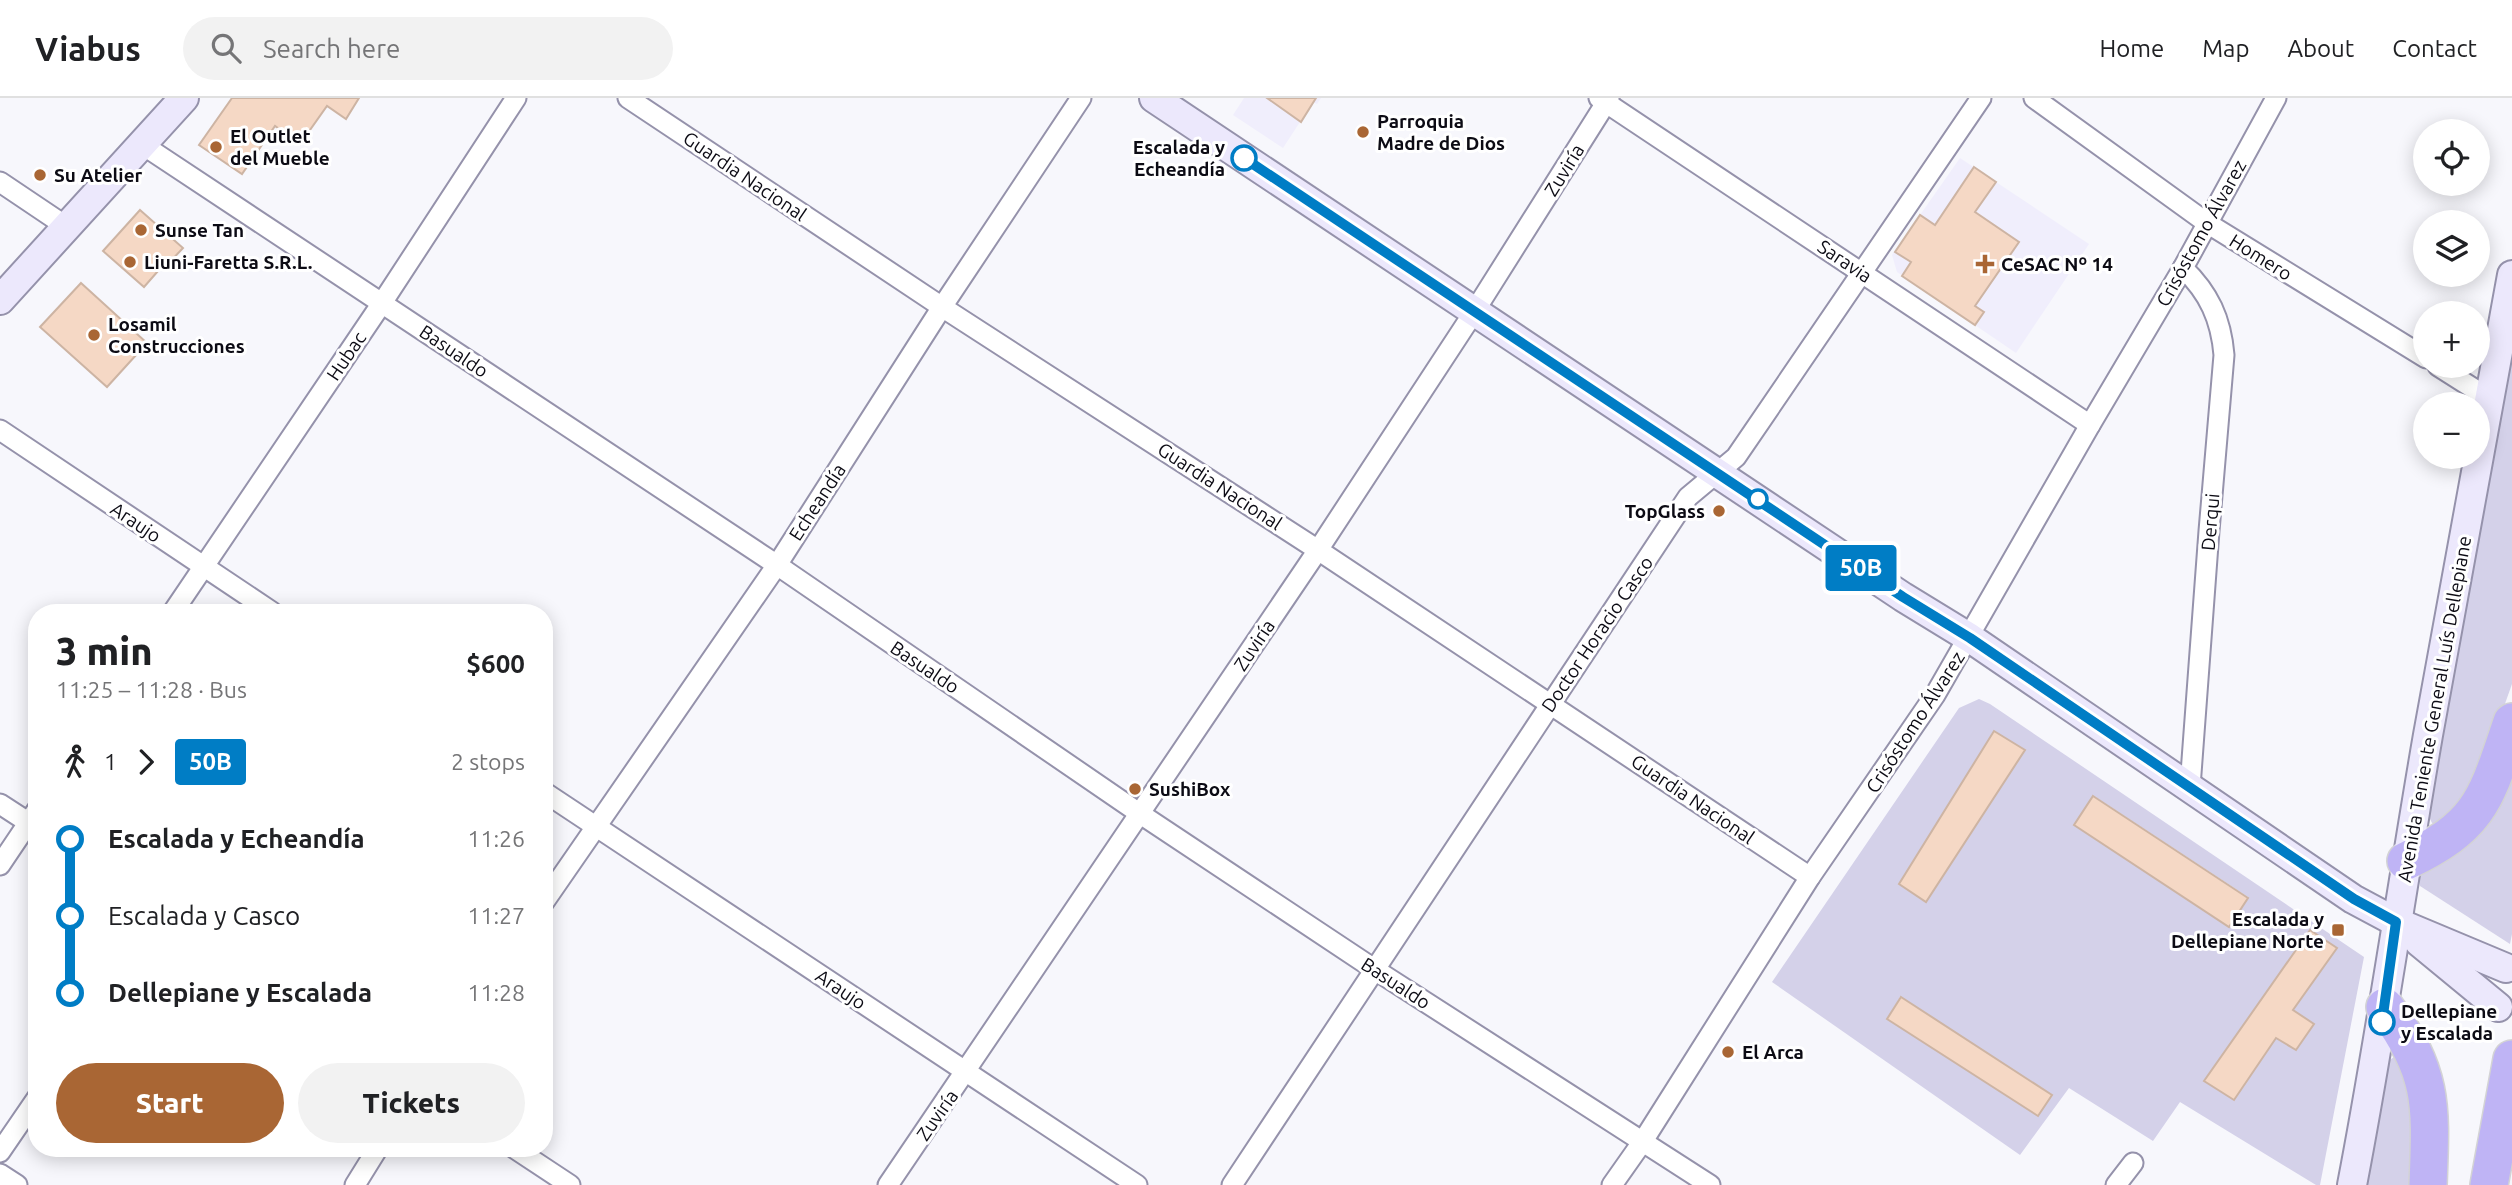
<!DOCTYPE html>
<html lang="en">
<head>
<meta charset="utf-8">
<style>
	:root { --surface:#fff; --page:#f2f2f2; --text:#202124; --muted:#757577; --line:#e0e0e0; --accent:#a96634 }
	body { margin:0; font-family:Ubuntu,sans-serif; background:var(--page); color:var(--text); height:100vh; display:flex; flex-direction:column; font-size:26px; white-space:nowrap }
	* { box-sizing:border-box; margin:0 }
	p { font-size:23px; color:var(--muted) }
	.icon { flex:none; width:38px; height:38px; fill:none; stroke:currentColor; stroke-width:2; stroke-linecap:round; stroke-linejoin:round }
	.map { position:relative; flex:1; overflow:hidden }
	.panel { position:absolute; left:28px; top:506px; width:525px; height:553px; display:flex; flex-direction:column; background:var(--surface); border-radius:28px; box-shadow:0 4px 18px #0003 }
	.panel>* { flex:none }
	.badge { padding:0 14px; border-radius:5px; font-size:24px; line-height:46px }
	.tools { position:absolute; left:2413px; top:21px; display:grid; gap:14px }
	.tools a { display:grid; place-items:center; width:77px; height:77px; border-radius:50%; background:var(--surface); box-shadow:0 4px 18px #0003; font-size:35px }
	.map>.badge { position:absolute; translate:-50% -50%; box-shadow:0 0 0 4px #fff }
	.legs { display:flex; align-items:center; gap:10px; height:77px; padding:0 28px; font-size:23px }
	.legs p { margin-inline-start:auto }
	.headline { display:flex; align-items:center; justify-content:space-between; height:119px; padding:0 28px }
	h1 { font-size:38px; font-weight:800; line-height:52px }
	.button { display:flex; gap:14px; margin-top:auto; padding:14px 28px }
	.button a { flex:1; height:80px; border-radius:42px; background:var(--accent); color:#fff; font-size:28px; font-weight:800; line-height:80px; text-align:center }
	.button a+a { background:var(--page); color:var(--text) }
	ul { padding:0 28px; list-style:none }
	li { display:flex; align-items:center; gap:24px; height:77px; font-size:26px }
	li i { display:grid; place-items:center; width:10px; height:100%; margin:0 9px; background:currentColor }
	li i::after { content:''; width:18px; height:18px; margin:-9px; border:5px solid; border-radius:50%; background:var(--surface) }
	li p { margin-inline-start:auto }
	li:first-child i { background:linear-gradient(#0000 50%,currentColor 0) }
	li:last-child i { background:linear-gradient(currentColor 50%,#0000 0) }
	header { display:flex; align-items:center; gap:42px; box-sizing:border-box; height:98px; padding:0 35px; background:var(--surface); border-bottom:2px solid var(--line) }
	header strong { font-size:33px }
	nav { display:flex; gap:38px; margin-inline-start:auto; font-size:24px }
	.search { width:490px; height:63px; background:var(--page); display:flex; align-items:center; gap:18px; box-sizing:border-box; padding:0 24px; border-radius:38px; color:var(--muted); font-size:26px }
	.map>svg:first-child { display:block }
</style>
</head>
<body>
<header>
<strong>Viabus</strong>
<div class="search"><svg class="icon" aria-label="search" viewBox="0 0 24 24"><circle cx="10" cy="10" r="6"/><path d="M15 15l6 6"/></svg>Search here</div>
<nav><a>Home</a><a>Map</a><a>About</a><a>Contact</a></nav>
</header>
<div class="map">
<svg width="2512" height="1087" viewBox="0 0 2512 1087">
	<rect width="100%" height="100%" fill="#f7f7fc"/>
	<g fill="#f0eefc">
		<path d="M1244 0H1321L1317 6 1313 4 1283 50 1233 17Z"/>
		<path d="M1960 60 2089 146 2016 255 1897 174 1892 157Z"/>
	</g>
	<g fill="#d4d1e9" fill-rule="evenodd">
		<path d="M2512 251V586L2469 707 2440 729 2432 725 2428 717Z"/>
		<path d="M1979 601 1990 606 2364 859 2320 1087H2316L2180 1004 2153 1043 2069 990 2020 1057 1772 884 1959 610ZM1994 633 2024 652 1926 804 1899 786ZM2094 698 2248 799V800L2074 727ZM2310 832 2337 850 2293 912 2313 926 2276 940 2234 1002 2205 983ZM1900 899 2051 996 2038 1018 1887 921Z"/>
		<path d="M2512 635V836L2510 846 2420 788 2419 776Z"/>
		<path d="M2403 952 2419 1087H2366L2390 962Z"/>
	</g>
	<g fill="#f5d8c5" stroke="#cdb4a3" stroke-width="2">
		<path d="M232 0H359L346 21 327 8 300 46 275 28 242 76 199 47Z"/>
		<path d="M1267 0H1316L1301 24Z"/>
		<path d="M1974 69 1996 84 1975 114 2019 144 1975 208 1984 214 1975 227 1902 178 1911 164 1895 154 1920 117 1935 127Z"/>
		<path d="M140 112 183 150 167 167 165 165 144 189 103 153Z"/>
		<path d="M81 185 147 245 107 289 40 229Z"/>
		<path d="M1994 633 2025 652 1926 804 1899 786Z"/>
		<path d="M2093 698 2248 800 2229 829 2074 727Z"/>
		<path d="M2310 832 2337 850 2293 912 2314 926 2296 952 2276 940 2234 1002 2204 983Z"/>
		<path d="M1901 899 2052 997 2038 1018 1887 921Z"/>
	</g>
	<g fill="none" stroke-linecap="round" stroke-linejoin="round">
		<defs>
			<g id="street">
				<path d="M628 0 942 209 1318 452 1810 779"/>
				<path d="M1599 0 2090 327"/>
				<path d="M2034 0 2207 125 2426 260"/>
				<path d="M143 47 777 467 1139 715 1374 871 1710 1087"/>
				<path d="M0 84 67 129"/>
				<path d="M2183 170C2209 195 2221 221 2224 257L2209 433 2190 689"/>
				<path d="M2438 268 2490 301"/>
				<path d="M0 332 272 514"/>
				<path d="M173 514 382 205 516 0"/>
				<path d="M544 694 1137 1087"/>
				<path d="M0 706 37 730"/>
				<path d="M0 767 37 712"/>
				<path d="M544 804 777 467 942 209 1081 0"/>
				<path d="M514 1050 570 1087"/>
				<path d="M0 1054 37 1000"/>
				<path d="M0 1076 17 1087"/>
				<path d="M355 1087 378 1050"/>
				<path d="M888 1087 1318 452 1474 214 1609 0"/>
				<path d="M1232 1087 1688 399 1736 359 1981 0"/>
				<path d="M1612 1087 1643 1043 1810 779 1935 597 2090 327 2183 170 2276 0"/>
				<path d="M2116 1087 2133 1065"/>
			</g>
			<g id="secondary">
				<path d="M1154 0 1903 499 1970 540 2353 801 2396 824 2506 870"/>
				<path d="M0 202 184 0"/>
				<path d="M2419 844 2498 909"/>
				<path d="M2352 1087C2381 937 2402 787 2428 637 2455 483 2485 331 2512 177"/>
			</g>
			<g id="highway">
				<path d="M2406 763C2482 727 2486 700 2512 624"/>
				<path d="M2385 909C2434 976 2431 1007 2428 1087"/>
				<path d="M2489 1087 2512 961"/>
			</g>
		</defs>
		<use href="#street" stroke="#9592ab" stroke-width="23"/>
		<use href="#secondary" stroke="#9592ab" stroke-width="32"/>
		<use href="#highway" stroke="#d3d3d5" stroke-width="40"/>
		<use href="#street" stroke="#fff" stroke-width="19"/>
		<use href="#secondary" stroke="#ece8fc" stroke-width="28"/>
		<use href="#highway" stroke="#bfb4f5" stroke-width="37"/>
	</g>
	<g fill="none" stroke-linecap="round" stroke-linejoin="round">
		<defs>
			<path id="line-1" d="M1244 60 1903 499 1970 540 2354 801 2396 824 2382 924"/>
		</defs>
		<use href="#line-1" stroke="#fff" stroke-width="16"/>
		<use href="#line-1" stroke="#007dc5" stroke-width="10"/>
	</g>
	<g fill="#a96634" stroke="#fff" stroke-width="2.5">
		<circle cx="1363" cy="34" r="7"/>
		<circle cx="216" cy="49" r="7"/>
		<circle cx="40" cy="77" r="7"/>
		<circle cx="141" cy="132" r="7"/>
		<circle cx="130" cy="164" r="7"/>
		<path d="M1981.5 155.5h7v7h7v7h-7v7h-7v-7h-7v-7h7z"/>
		<circle cx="94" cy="237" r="7"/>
		<circle cx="1719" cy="413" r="7"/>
		<circle cx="1135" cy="691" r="7"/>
		<rect x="2331" y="825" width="14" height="14" rx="3.5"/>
		<circle cx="1728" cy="954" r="7"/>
	</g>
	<g fill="#fff" stroke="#007dc5" stroke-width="3.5">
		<circle cx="1244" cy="60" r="12"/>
		<circle cx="1758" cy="401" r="9"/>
		<circle cx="2382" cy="924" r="12"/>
	</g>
	<g text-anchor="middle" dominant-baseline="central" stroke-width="6" stroke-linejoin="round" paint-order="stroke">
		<g font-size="19" font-weight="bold" fill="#0c0b14" stroke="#fff" text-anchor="start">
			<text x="1377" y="23">Parroquia<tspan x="1377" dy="22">Madre de Dios</tspan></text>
			<text x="230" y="38">El Outlet<tspan x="230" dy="22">del Mueble</tspan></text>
			<text x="54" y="77">Su Atelier</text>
			<text x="155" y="132">Sunse Tan</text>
			<text x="144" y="164">Liuni-Faretta S.R.L.</text>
			<text x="2001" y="166">CeSAC Nº 14</text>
			<text x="108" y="226">Losamil<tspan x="108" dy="22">Construcciones</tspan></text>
			<text x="1705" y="413" text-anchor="end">TopGlass</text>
			<text x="1149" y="691">SushiBox</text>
			<text x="2324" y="821" text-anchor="end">Escalada y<tspan x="2324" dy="22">Dellepiane Norte</tspan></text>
			<text x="1742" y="954">El Arca</text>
		</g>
		<g font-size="19" font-weight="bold" fill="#0c0b14" stroke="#fff" text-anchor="end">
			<text x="1225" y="49">Escalada y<tspan x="1225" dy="22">Echeandía</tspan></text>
			<text x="2401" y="913" text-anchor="start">Dellepiane<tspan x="2401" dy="22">y Escalada</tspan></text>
		</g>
		<g font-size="19" fill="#0c0b14" stroke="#fff">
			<text transform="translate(1564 72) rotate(-58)">Zuviría</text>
			<text transform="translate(745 78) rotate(34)">Guardia Nacional</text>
			<text transform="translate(2201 135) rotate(-61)">Crisóstomo Álvarez</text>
			<text transform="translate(2261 159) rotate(32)">Homero</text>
			<text transform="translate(1845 163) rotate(34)">Saravia</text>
			<text transform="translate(454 253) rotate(34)">Basualdo</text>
			<text transform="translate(346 258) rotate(-56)">Hubac</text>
			<text transform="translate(1220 388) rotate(33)">Guardia Nacional</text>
			<text transform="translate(817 404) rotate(-57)">Echeandía</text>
			<text transform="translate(136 424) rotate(34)">Araujo</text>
			<text transform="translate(2210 424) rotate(-85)">Derqui</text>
			<text transform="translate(1597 536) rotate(-56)">Doctor Horacio Casco</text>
			<text transform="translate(1254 547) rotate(-56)">Zuviría</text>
			<text transform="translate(925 569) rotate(34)">Basualdo</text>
			<text transform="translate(2434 611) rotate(-80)">Avenida Teniente General Luís Dellepiane</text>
			<text transform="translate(1915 624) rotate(-57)">Crisóstomo Álvarez</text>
			<text transform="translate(1693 701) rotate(34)">Guardia Nacional</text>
			<text transform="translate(1396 885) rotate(33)">Basualdo</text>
			<text transform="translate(841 891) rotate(34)">Araujo</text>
			<text transform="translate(937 1017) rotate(-55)">Zuviría</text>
		</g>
	</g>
</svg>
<div class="tools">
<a><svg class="icon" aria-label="locate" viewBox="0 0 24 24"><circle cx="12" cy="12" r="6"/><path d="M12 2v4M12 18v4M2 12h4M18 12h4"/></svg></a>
<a><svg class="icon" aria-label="layers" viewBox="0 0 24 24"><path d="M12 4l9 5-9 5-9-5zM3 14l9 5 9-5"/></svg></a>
<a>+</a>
<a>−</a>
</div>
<b class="badge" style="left:1861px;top:470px;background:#007dc5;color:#fff">50B</b>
<section class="panel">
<div class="headline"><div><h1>3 min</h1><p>11:25 – 11:28 · Bus</p></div><b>$600</b></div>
<div class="legs"><svg class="icon" aria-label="walk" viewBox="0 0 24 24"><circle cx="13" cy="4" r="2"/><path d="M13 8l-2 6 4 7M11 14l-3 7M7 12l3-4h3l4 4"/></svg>1<svg class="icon" aria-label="forward" viewBox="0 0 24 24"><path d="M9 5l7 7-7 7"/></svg><b class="badge" style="background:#007dc5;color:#fff">50B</b><p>2 stops</p></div>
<ul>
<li><i style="color:#007dc5"></i><b>Escalada y Echeandía</b><p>11:26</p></li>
<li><i style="color:#007dc5"></i><span>Escalada y Casco</span><p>11:27</p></li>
<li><i style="color:#007dc5"></i><b>Dellepiane y Escalada</b><p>11:28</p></li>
</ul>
<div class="button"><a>Start</a><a>Tickets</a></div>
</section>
</div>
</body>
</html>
